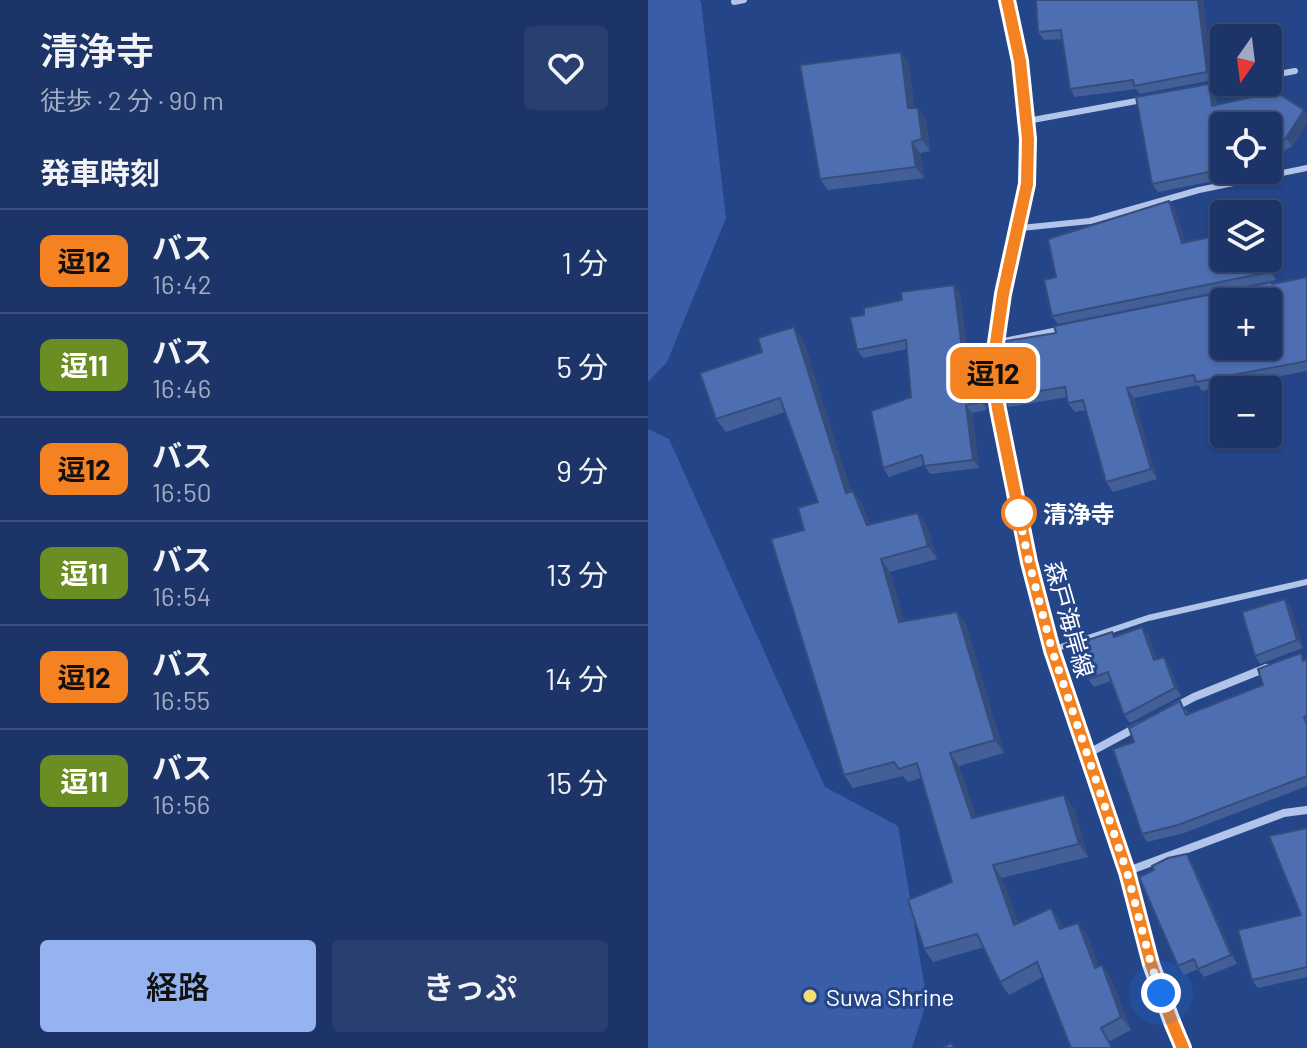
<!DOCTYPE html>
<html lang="ja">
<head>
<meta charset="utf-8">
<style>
	:root { --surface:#1c3467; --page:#293f70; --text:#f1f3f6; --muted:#a0aac0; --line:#3a4f7b; --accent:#95b2f1 }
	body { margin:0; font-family:Barlow,"Noto Sans JP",sans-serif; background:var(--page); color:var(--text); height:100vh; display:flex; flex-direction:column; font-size:30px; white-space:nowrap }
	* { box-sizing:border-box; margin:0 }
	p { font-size:26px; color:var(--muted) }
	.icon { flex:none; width:44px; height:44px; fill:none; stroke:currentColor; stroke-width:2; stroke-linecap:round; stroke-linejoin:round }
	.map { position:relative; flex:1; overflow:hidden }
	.sheet { display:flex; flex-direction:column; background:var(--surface); width:648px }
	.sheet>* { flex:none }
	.badge { padding:0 16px; border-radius:12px; font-size:28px; line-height:52px }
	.needle { width:52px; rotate:194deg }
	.controls { position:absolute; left:562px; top:24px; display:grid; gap:16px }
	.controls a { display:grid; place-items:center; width:72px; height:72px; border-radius:8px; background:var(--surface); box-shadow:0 2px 6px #0004,0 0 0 2px var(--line); font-size:40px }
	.you { position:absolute; width:40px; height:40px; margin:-20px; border:6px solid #fff; border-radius:50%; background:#1a73e8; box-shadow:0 0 0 12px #1a73e833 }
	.map>.badge { position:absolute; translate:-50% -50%; box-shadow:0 0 0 4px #fff }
	h2 { padding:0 40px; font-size:30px; line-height:72px }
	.round { display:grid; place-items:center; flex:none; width:84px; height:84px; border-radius:8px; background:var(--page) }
	.head { display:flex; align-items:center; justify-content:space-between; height:136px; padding:0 40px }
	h1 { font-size:38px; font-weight:600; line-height:60px }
	.button { display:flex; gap:16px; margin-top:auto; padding:16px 40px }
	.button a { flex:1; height:92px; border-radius:8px; background:var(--accent); color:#111; font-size:32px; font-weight:600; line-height:92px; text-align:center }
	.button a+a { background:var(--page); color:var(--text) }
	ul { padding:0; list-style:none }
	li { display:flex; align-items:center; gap:24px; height:104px; padding:0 40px; border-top:2px solid var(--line) }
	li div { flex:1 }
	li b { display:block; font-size:30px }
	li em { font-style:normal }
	li .badge { min-width:88px; font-weight:700; text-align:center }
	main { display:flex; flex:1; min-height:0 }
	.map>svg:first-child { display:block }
</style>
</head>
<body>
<main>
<section class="sheet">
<div class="head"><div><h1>清浄寺</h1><p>徒歩 · 2 分 · 90 m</p></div><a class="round"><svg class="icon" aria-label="heart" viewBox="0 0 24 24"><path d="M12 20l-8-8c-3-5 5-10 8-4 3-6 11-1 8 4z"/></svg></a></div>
<h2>発車時刻</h2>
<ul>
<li><span class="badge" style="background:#f58220;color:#111">逗12</span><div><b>バス</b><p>16:42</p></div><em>1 分</em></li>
<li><span class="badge" style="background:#6b8e23;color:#fff">逗11</span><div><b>バス</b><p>16:46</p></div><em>5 分</em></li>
<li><span class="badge" style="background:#f58220;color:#111">逗12</span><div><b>バス</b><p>16:50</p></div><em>9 分</em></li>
<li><span class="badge" style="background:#6b8e23;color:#fff">逗11</span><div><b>バス</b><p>16:54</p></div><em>13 分</em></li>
<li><span class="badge" style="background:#f58220;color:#111">逗12</span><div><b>バス</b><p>16:55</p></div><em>14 分</em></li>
<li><span class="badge" style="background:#6b8e23;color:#fff">逗11</span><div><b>バス</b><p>16:56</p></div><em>15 分</em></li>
</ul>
<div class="button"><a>経路</a><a>きっぷ</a></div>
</section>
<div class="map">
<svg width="659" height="1048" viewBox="0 0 659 1048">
	<rect width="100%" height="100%" fill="#254589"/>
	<g fill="#395da6">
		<path d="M0 0H51L53 2 78 218 19 362 0 382Z"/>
		<path d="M0 429 21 439 177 787 250 826 279 1001 264 1048H0Z"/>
	</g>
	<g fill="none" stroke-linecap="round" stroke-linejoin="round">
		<g stroke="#b2c4e9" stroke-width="6">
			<path d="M86 2 96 0"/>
			<path d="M620 76 647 71"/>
			<path d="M556 88 589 82"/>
			<path d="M379 121 494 100"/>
			<path d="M373 228 442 221 551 190 659 168"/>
			<path d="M351 342 415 329"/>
			<path d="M407 649 500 618 659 582"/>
		</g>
		<g stroke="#b2c4e9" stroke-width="8">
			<path d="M527 707 546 697 618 668"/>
			<path d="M439 754 491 726"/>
			<path d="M480 871 636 813 659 810"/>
		</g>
		<path stroke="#dce5f8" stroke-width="16" d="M359 0 372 61 380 139 379 184 355 294 348 343 345 374 350 409 381 562 404 650 479 872 503 964 535 1048"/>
	</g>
	<g fill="#425f98">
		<path d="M555 0 565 80 492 94 488 89 427 97 422 89 414 39 396 40 390 32Z"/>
		<path d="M261 63 266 108H270L278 120 282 151 272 153 276 178 180 190 172 179Z"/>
		<path d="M561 84 567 92 569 105 656 110 659 114V123L644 146 633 153 620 152V126H576V170H584L585 174 576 176V179L510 192 504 184Z"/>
		<path d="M521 201 527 209 537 242 576 258H620L628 280 410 324 404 316 408 277Z"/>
		<path d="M659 277V371L554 391 550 385 486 398 509 479 465 492 458 482 438 410 427 412 420 403 419 397 361 407 354 397 408 333 625 284Z"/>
		<path d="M312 293 319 348 336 355 334 375 339 410 324 413 331 468 282 474 276 465 241 477 235 468 263 397 259 349 215 358 209 350Z"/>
		<path d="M146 327 155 340 203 492 205 491 214 504 222 524 279 526 289 559 242 572 256 621 309 612 318 625 356 753 311 766 328 817 426 808 440 857 354 878 370 923 403 908 412 921 415 928 440 936 450 967 463 978 483 1030 462 1041 395 977 361 995 352 982 336 947 285 962 276 949 304 882 273 778 260 782 255 776 205 788 196 775 156 530 170 502 137 412 78 432 68 419 114 352Z"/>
		<path d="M643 608 655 648 612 664 607 656Z"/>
		<path d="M500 635 509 659 516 657 521 665 533 696 482 723 476 715 463 681 446 687 440 679 467 637Z"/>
		<path d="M659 659V786L536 833 499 842 494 834 486 742 538 709 540 714 615 685Z"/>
		<path d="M659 828V977L610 988 604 980 653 915Z"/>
		<path d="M544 863 589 964 556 977 550 969 536 975 530 966Z"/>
	</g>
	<g fill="#364d7c">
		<path d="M550 0H555L565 80 559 72Z"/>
		<path d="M253 52 261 63 268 120 260 108Z"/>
		<path d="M561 84 567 92 570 114 564 106Z"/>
		<path d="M270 108 278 120 282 151 274 139Z"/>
		<path d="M656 110 659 114V123L644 146 638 138Z"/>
		<path d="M264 142 272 153 276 178 268 167Z"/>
		<path d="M521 201 527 209 540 251 534 243Z"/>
		<path d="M620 247 628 280 622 272 619 258H620Z"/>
		<path d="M306 285 312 293 320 357 314 349Z"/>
		<path d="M146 327 155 340 208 506 198 493Z"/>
		<path d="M330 346 336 355 334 375 339 410 333 402 328 367Z"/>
		<path d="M479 388 486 398 509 479 503 469Z"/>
		<path d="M318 405 324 413 331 468 325 460Z"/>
		<path d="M205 491 214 504 228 538 219 525Z"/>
		<path d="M270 513 279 526 289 559 280 546Z"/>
		<path d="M233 559 242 572 260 635 251 622Z"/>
		<path d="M637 599 643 608 655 648 649 640Z"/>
		<path d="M309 612 318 625 356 753 347 740Z"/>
		<path d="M494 627 500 635 512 668 506 660Z"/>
		<path d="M516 657 521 665 533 696 527 688Z"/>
		<path d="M302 753 311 766 333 832 324 818Z"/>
		<path d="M416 795 426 808 440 857 431 844Z"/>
		<path d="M539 854 544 863 589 964 583 955Z"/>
		<path d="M345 865 354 878 376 938 366 925Z"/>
		<path d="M403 908 412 921 421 942 412 929Z"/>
		<path d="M430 923 440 936 456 981 447 968Z"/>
		<path d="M454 965 463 978 483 1030 473 1017Z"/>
	</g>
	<g fill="#4d6eb1" stroke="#364d7c" stroke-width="2" fill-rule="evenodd">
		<path d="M388 0H550L559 72 486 86 485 80 422 89 413 30 390 32Z"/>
		<path d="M253 52 260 108H270L274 139 264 142 268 167 172 179 152 65Z"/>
		<path d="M561 84 564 106 603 97 615 91 628 92 656 110 638 138 627 145 620 144V126H576V166L570 167V170L504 184 488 97Z"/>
		<path d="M521 201 534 243 576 234V258H619L622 272 404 316 396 280 408 277 400 239Z"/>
		<path d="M659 277V361L548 382 546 375 479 388 503 469 458 482 435 400 420 403 417 387 354 397 349 364 352 342 408 333 406 326 624 282V284ZM576 302H620V346H576Z"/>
		<path d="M306 285 314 349 330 346 328 367 333 402 318 405 325 460 276 466 274 455 235 468 223 411 263 397 258 340 209 350 202 317 216 315V308L254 300 253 292Z"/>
		<path d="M146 327 198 493 205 491 219 525 270 513 280 546 233 559 251 622 309 612 347 740 302 753 324 818 416 795 431 844 345 865 366 925 403 908 412 929 430 923 447 968 454 965 473 1017 453 1028 464 1048H423L389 962 352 982 329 934 276 949 260 900 304 882 269 763 251 769 246 762 196 775 123 539 156 530 150 508 170 502 132 398 68 419 52 373 114 352 110 338Z"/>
		<path d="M637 599 649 640 607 656 594 612Z"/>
		<path d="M494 627 506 660 516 657 527 688 476 715 460 672 440 679 428 644 464 632 466 637Z"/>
		<path d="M653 653 655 661 659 659V716L656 717 659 725V776L530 825 494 834 465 749 486 742 481 728 532 701 538 715 615 685 610 669Z"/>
		<path d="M659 828V967L604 980 590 930 653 915 621 836Z"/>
		<path d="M539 854 583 955 550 969 546 959 530 966 491 877 506 870 504 866 520 858Z"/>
		<path d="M303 1043 306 1048H295Z"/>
	</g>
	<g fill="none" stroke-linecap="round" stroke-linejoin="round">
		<defs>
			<path id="line" d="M359 0 372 61 380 139 379 184 355 294 348 343 345 374 350 409 381 562 404 650 479 872 503 964 524 1022 535 1048"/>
		</defs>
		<use href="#line" stroke="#fff" stroke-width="18"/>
		<use href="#line" stroke="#f58220" stroke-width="12"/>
		<path stroke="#fff" stroke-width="8" stroke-dasharray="0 14.4" d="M371 513 368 501 381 562 404 650 479 872 503 964 513 993"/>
	</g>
	<circle fill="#fff" stroke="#f58220" stroke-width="4" cx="371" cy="513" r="16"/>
	<circle fill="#f3de76" stroke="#254589" stroke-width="3" cx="162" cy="996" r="8"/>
	<g text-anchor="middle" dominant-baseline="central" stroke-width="6" stroke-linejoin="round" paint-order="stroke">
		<g font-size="24" font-weight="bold" fill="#fff" stroke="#254589" text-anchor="start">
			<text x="395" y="513">清浄寺</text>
		</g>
		<g font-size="24" fill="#fff" stroke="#254589">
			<text transform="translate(422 619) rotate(74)">森戸海岸線</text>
		</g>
		<g font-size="24" fill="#fff" stroke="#254589" text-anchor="start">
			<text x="178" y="996">Suwa Shrine</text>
		</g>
	</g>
</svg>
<div class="controls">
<a><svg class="needle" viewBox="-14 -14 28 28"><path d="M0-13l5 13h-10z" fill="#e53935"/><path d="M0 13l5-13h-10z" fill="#a0aac0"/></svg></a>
<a><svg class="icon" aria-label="locate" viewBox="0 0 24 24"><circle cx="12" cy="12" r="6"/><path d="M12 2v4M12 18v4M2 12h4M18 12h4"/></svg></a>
<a><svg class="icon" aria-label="layers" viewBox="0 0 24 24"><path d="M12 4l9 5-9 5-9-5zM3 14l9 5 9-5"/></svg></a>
<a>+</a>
<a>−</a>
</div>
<div class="you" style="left:513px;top:993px"></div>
<b class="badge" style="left:345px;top:373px;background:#f58220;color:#111">逗12</b>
</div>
</main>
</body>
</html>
